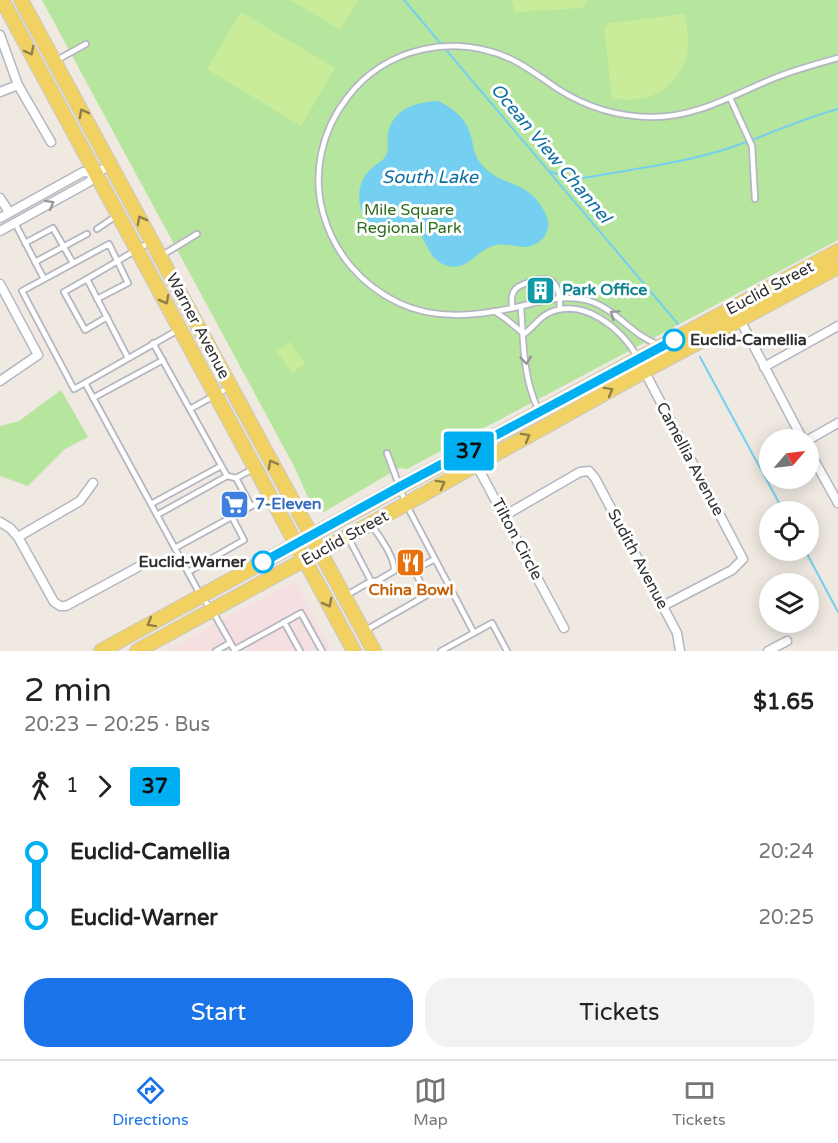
<!DOCTYPE html>
<html lang="en">
<head>
<meta charset="utf-8">
<style>
	:root { --surface:#fff; --page:#f2f2f2; --text:#222; --muted:#767676; --line:#e0e0e0; --accent:#1a73e8 }
	body { margin:0; font-family:"Varela Round",sans-serif; background:var(--page); color:var(--text); height:100vh; display:flex; flex-direction:column; font-size:22px; white-space:nowrap }
	* { box-sizing:border-box; margin:0 }
	p { font-size:20px; color:var(--muted) }
	.icon { flex:none; width:33px; height:33px; fill:none; stroke:currentColor; stroke-width:2; stroke-linecap:round; stroke-linejoin:round }
	.map { position:relative; height:651px; overflow:hidden }
	.drawer { display:flex; flex-direction:column; background:var(--surface); flex:1 }
	.drawer>* { flex:none }
	.badge { padding:0 12px; border-radius:4px; font-size:21px; line-height:39px }
	.needle { width:39px; rotate:62deg }
	.buttons { position:absolute; left:759px; top:429px; display:grid; gap:12px }
	.buttons a { display:grid; place-items:center; width:60px; height:60px; border-radius:50%; background:var(--surface); box-shadow:0 3px 15px #0003; font-size:30px }
	.map>.badge { position:absolute; translate:-50% -50%; box-shadow:0 0 0 3px #fff }
	.legs { display:flex; align-items:center; gap:9px; height:66px; padding:0 24px; font-size:20px }
	.legs p { margin-inline-start:auto }
	.overview { display:flex; align-items:center; justify-content:space-between; height:102px; padding:0 24px }
	h1 { font-size:33px; font-weight:600; line-height:45px }
	.action { display:flex; gap:12px; margin-top:auto; padding:12px 24px }
	.action a { flex:1; height:69px; border-radius:24px; background:var(--accent); color:#fff; font-size:24px; font-weight:600; line-height:69px; text-align:center }
	.action a+a { background:var(--page); color:var(--text) }
	ul { padding:0 24px; list-style:none }
	li { display:flex; align-items:center; gap:21px; height:66px; font-size:22px }
	li i { display:grid; place-items:center; width:9px; height:100%; margin:0 8px; background:currentColor }
	li i::after { content:''; width:15px; height:15px; margin:-8px; border:4px solid; border-radius:50%; background:var(--surface) }
	li p { margin-inline-start:auto }
	li:first-child i { background:linear-gradient(#0000 50%,currentColor 0) }
	li:last-child i { background:linear-gradient(currentColor 50%,#0000 0) }
	.tabs { display:flex; justify-content:space-around; align-items:center; height:84px; border-top:2px solid var(--line); background:var(--surface); font-size:16px; color:var(--muted) }
	.tabs a { display:grid; justify-items:center; gap:3px }
	.tabs .active { color:var(--accent) }
	.map>svg:first-child { display:block }
</style>
</head>
<body>
<div class="map">
<svg width="838" height="651" viewBox="0 0 838 651">
	<rect width="100%" height="100%" fill="#efe9e1"/>
	<path fill="#f5dfe0" d="M294 581 332 651H165Z"/>
	<g fill="#b6e59e">
		<path d="M42 0H838V240L407 469 399 468 324 512 313 509 295 468Z"/>
		<path d="M61 390 88 437 65 449 28 486 0 476V426L19 421Z"/>
	</g>
	<g fill="#c9ec9a">
		<path d="M290 0H358L340 30Z"/>
		<path d="M512 0H587V1L582 8 515 12Z"/>
		<path d="M241 12 335 68 301 126 207 69Z"/>
		<path d="M685 14C686 25 689 36 688 47 687 71 667 92 645 98 635 101 622 99 612 99L604 28 610 23Z"/>
		<path d="M290 342 305 363 292 373 276 351Z"/>
	</g>
	<path fill="#75cff0" d="M438 101C453 108 467 119 471 136 474 148 474 157 483 166 504 189 529 178 546 215 553 231 542 245 525 247 515 247 503 242 493 246 475 251 467 273 445 265 428 259 427 240 415 227L406 225 382 232C378 228 371 225 367 220 355 204 357 182 371 169 376 163 385 161 387 153 389 147 387 140 388 134 392 109 416 102 438 101Z"/>
	<g fill="none" stroke-linecap="round" stroke-linejoin="round">
		<g stroke="#75cff0" stroke-width="2">
			<path d="M404 0 678 324"/>
			<path d="M549 171 568 178H583C629 170 675 164 720 151 760 139 797 120 838 109"/>
			<path d="M700 357 784 512"/>
			<path d="M805 550 838 612"/>
		</g>
		<defs>
			<g id="lane">
				<path d="M57 60 86 44"/>
				<path d="M730 98 752 146 755 199"/>
				<path d="M15 223 44 279"/>
				<path d="M97 229 116 216"/>
				<path d="M25 243 53 228 73 263"/>
				<path d="M161 256 197 234"/>
				<path d="M35 262 87 234"/>
				<path d="M87 279 64 292 85 330 107 317"/>
				<path d="M521 306C523 340 523 378 538 409"/>
				<path d="M512 308C512 303 511 298 513 293 516 286 522 285 529 282 554 273 560 285 560 309"/>
				<path d="M494 311 506 319 524 334C533 328 539 317 549 313 584 297 622 329 638 358"/>
				<path d="M178 330 85 383 201 596 212 610 235 651"/>
				<path d="M153 343 227 476"/>
				<path d="M657 344C628 333 613 304 581 299 557 295 536 303 513 308 475 316 435 320 399 303 361 285 334 253 323 213 312 173 322 130 347 98 385 47 456 32 513 60 529 68 543 79 558 89 586 107 619 117 653 117 697 117 733 95 772 79 794 70 816 64 838 58"/>
				<path d="M128 358 87 279 150 242"/>
				<path d="M85 383 74 389 22 291 109 244 128 283 97 299"/>
				<path d="M93 398 163 360"/>
				<path d="M190 409 230 387"/>
				<path d="M387 453 406 504 474 633"/>
				<path d="M236 478 251 506"/>
				<path d="M151 504 221 466"/>
				<path d="M157 515 227 476 236 478 253 469"/>
				<path d="M371 525C379 535 396 559 394 571L377 581H371"/>
				<path d="M175 548 268 497"/>
				<path d="M188 572 244 540 232 517"/>
				<path d="M347 595 371 581 349 539"/>
				<path d="M284 622 300 651"/>
				<path d="M366 630 427 595 414 570 435 559"/>
				<path d="M234 650 301 613 322 651"/>
				<path d="M216 651 230 643"/>
				<path d="M441 651 492 623 507 651"/>
			</g>
			<g id="street">
				<path d="M0 35 18 85 51 142"/>
				<path d="M0 92 18 85"/>
				<path d="M0 198 9 212"/>
				<path d="M0 218 83 172 96 173"/>
				<path d="M0 231 89 182 96 173 111 165"/>
				<path d="M0 284 38 355 0 381"/>
				<path d="M738 316 803 440"/>
				<path d="M638 359 743 559 732 570 663 606"/>
				<path d="M764 367 838 326"/>
				<path d="M808 440 838 423"/>
				<path d="M808 449 838 503"/>
				<path d="M469 451 564 628"/>
				<path d="M504 516 580 472 589 471 595 478 677 633 680 651"/>
				<path d="M0 522 10 528 18 537 54 602 60 606H66L138 567"/>
				<path d="M18 537 80 501 93 483"/>
				<path d="M768 651 787 641"/>
			</g>
			<g id="primary">
				<path d="M2 0 354 651"/>
				<path d="M21 0 374 651"/>
				<path d="M101 651 400 487 838 251"/>
				<path d="M137 651 370 524 645 371 838 267"/>
			</g>
		</defs>
		<use href="#lane" stroke="#b4b7c1" stroke-width="8"/>
		<use href="#street" stroke="#b4b7c1" stroke-width="11"/>
		<use href="#primary" stroke="#c9c9c9" stroke-width="16"/>
		<use href="#lane" stroke="#fff" stroke-width="4.5"/>
		<use href="#street" stroke="#fff" stroke-width="8"/>
		<use href="#primary" stroke="#f2d163" stroke-width="14"/>
	</g>
	<defs><path id="oneway-chevron" d="M-2-3.5L2.5 0L-2 3.5" fill="none" stroke-width="1.6" stroke-linecap="round" stroke-linejoin="round" transform="scale(1.5)"/></defs>
	<g stroke="#908048">
		<use href="#oneway-chevron" transform="translate(30 51) rotate(62)"/>
		<use href="#oneway-chevron" transform="translate(83 113) rotate(-118)"/>
		<use href="#oneway-chevron" transform="translate(141 220) rotate(-118)"/>
		<use href="#oneway-chevron" transform="translate(165 300) rotate(62)"/>
		<use href="#oneway-chevron" transform="translate(609 391) rotate(-29)"/>
		<use href="#oneway-chevron" transform="translate(526 437) rotate(-29)"/>
		<use href="#oneway-chevron" transform="translate(272 464) rotate(-118)"/>
		<use href="#oneway-chevron" transform="translate(441 484) rotate(-29)"/>
		<use href="#oneway-chevron" transform="translate(328 603) rotate(62)"/>
		<use href="#oneway-chevron" transform="translate(151 623) rotate(151)"/>
	</g>
	<g stroke="#969696">
		<use href="#oneway-chevron" transform="translate(50 204) rotate(-29)"/>
		<use href="#oneway-chevron" transform="translate(614 314) rotate(-145)"/>
		<use href="#oneway-chevron" transform="translate(526 360) rotate(85)"/>
	</g>
	<g fill="none" stroke-linecap="round" stroke-linejoin="round">
		<defs>
			<path id="line-1" d="M263 562 399 487 674 340"/>
		</defs>
		<use href="#line-1" stroke="#fff" stroke-width="14"/>
		<use href="#line-1" stroke="#00aff2" stroke-width="9"/>
	</g>
	<defs>
		<symbol id="building-square" viewBox="-11 -11 22 22"><rect x="-9" y="-9" width="18" height="18" rx="4" fill="#0f9aa8" stroke="#fff"/><path d="M-4-6H4V6H1V3H-1V6H-4ZM-2.5-4.3h1.7v1.8h-1.7ZM.8-4.3h1.7v1.8H.8ZM-2.5-1h1.7V.8h-1.7ZM.8-1h1.7V.8H.8Z" fill="#fff"/></symbol>
		<symbol id="supermarket-square" viewBox="-11 -11 22 22"><rect x="-9" y="-9" width="18" height="18" rx="4" fill="#3f7fe0" stroke="#fff"/><path d="M-6-5.5h2.5l.6 2H6L4.5 2H-2.5L-4.4-4H-6ZM-1.5 3.2a1.3 1.3 0 1 0 .1 0ZM3 3.2a1.3 1.3 0 1 0 .1 0Z" fill="#fff"/></symbol>
		<symbol id="restaurant-square" viewBox="-11 -11 22 22"><rect x="-9" y="-9" width="18" height="18" rx="4" fill="#e8710a" stroke="#fff"/><path d="M-5-6h1v4h1v-4h1v4h1v-4h1v5L-1.5 .5V6h-2V.5L-5-1ZM5-6V6H3V1.5H1.5Q1.5-4 5-6Z" fill="#fff"/></symbol>
	</defs>
	<g fill-rule="evenodd">
		<use href="#building-square" x="524" y="274" width="33" height="33"/>
		<use href="#supermarket-square" x="218" y="488" width="33" height="33"/>
		<use href="#restaurant-square" x="394" y="546" width="33" height="33"/>
	</g>
	<g fill="#fff" stroke="#00aff2" stroke-width="3">
		<circle cx="674" cy="340" r="10"/>
		<circle cx="263" cy="562" r="10"/>
	</g>
	<g text-anchor="middle" dominant-baseline="central" stroke-width="6" stroke-linejoin="round" paint-order="stroke">
		<g font-size="16" fill="#2c6e1b" stroke="#fff">
			<text x="409" y="210">Mile Square<tspan x="409" dy="18">Regional Park</tspan></text>
		</g>
		<g font-size="16" fill="#2e2e2e" stroke="#fff">
			<text transform="translate(770 288) rotate(-28)">Euclid Street</text>
			<text transform="translate(198 326) rotate(62)">Warner Avenue</text>
			<text transform="translate(690 459) rotate(62)">Camellia Avenue</text>
			<text transform="translate(345 538) rotate(-29)">Euclid Street</text>
			<text transform="translate(517 539) rotate(62)">Tilton Circle</text>
			<text transform="translate(638 559) rotate(62)">Sudith Avenue</text>
		</g>
		<g font-size="16" font-weight="bold" fill="#0d838f" stroke="#fff" text-anchor="start">
			<text x="562" y="290">Park Office</text>
		</g>
		<g font-size="16" font-weight="bold" fill="#2e2e2e" stroke="#fff" text-anchor="start">
			<text x="690" y="340">Euclid-Camellia</text>
			<text x="246" y="562" text-anchor="end">Euclid-Warner</text>
		</g>
		<g font-size="16" font-weight="bold" fill="#366cbe" stroke="#fff" text-anchor="start">
			<text x="255" y="504">7-Eleven</text>
		</g>
		<g font-size="16" font-weight="bold" fill="#c56008" stroke="#fff">
			<text x="411" y="590">China Bowl</text>
		</g>
		<g font-size="18" font-style="italic" fill="#0d6fa3" stroke="#fff">
			<text transform="translate(551 153) rotate(50)">Ocean View Channel</text>
			<text x="430" y="177">South Lake</text>
		</g>
	</g>
</svg>
<div class="buttons">
<a><svg class="needle" viewBox="-14 -14 28 28"><path d="M0-13l5 13h-10z" fill="#e53935"/><path d="M0 13l5-13h-10z" fill="#767676"/></svg></a>
<a><svg class="icon" aria-label="locate" viewBox="0 0 24 24"><circle cx="12" cy="12" r="6"/><path d="M12 2v4M12 18v4M2 12h4M18 12h4"/></svg></a>
<a><svg class="icon" aria-label="layers" viewBox="0 0 24 24"><path d="M12 4l9 5-9 5-9-5zM3 14l9 5 9-5"/></svg></a>
</div>
<b class="badge" style="left:469px;top:451px;background:#00aff2;color:#111">37</b>
</div>
<section class="drawer">
<div class="overview"><div><h1>2 min</h1><p>20:23 – 20:25 · Bus</p></div><b>$1.65</b></div>
<div class="legs"><svg class="icon" aria-label="walk" viewBox="0 0 24 24"><circle cx="13" cy="4" r="2"/><path d="M13 8l-2 6 4 7M11 14l-3 7M7 12l3-4h3l4 4"/></svg>1<svg class="icon" aria-label="forward" viewBox="0 0 24 24"><path d="M9 5l7 7-7 7"/></svg><b class="badge" style="background:#00aff2;color:#111">37</b></div>
<ul>
<li><i style="color:#00aff2"></i><b>Euclid-Camellia</b><p>20:24</p></li>
<li><i style="color:#00aff2"></i><b>Euclid-Warner</b><p>20:25</p></li>
</ul>
<div class="action"><a>Start</a><a>Tickets</a></div>
</section>
<nav class="tabs">
<a class="active"><svg class="icon" aria-label="directions" viewBox="0 0 24 24"><path d="M12 3l9 9-9 9-9-9zM9 14v-3h6M13 9l2 2-2 2"/></svg>Directions</a>
<a><svg class="icon" aria-label="map" viewBox="0 0 24 24"><path d="M3 6l6-2 6 2 6-2v14l-6 2-6-2-6 2zM9 4v14M15 6v14"/></svg>Map</a>
<a><svg class="icon" aria-label="tickets" viewBox="0 0 24 24"><path d="M3 7h18v10H3zM15 7v10"/></svg>Tickets</a>
</nav>
</body>
</html>
